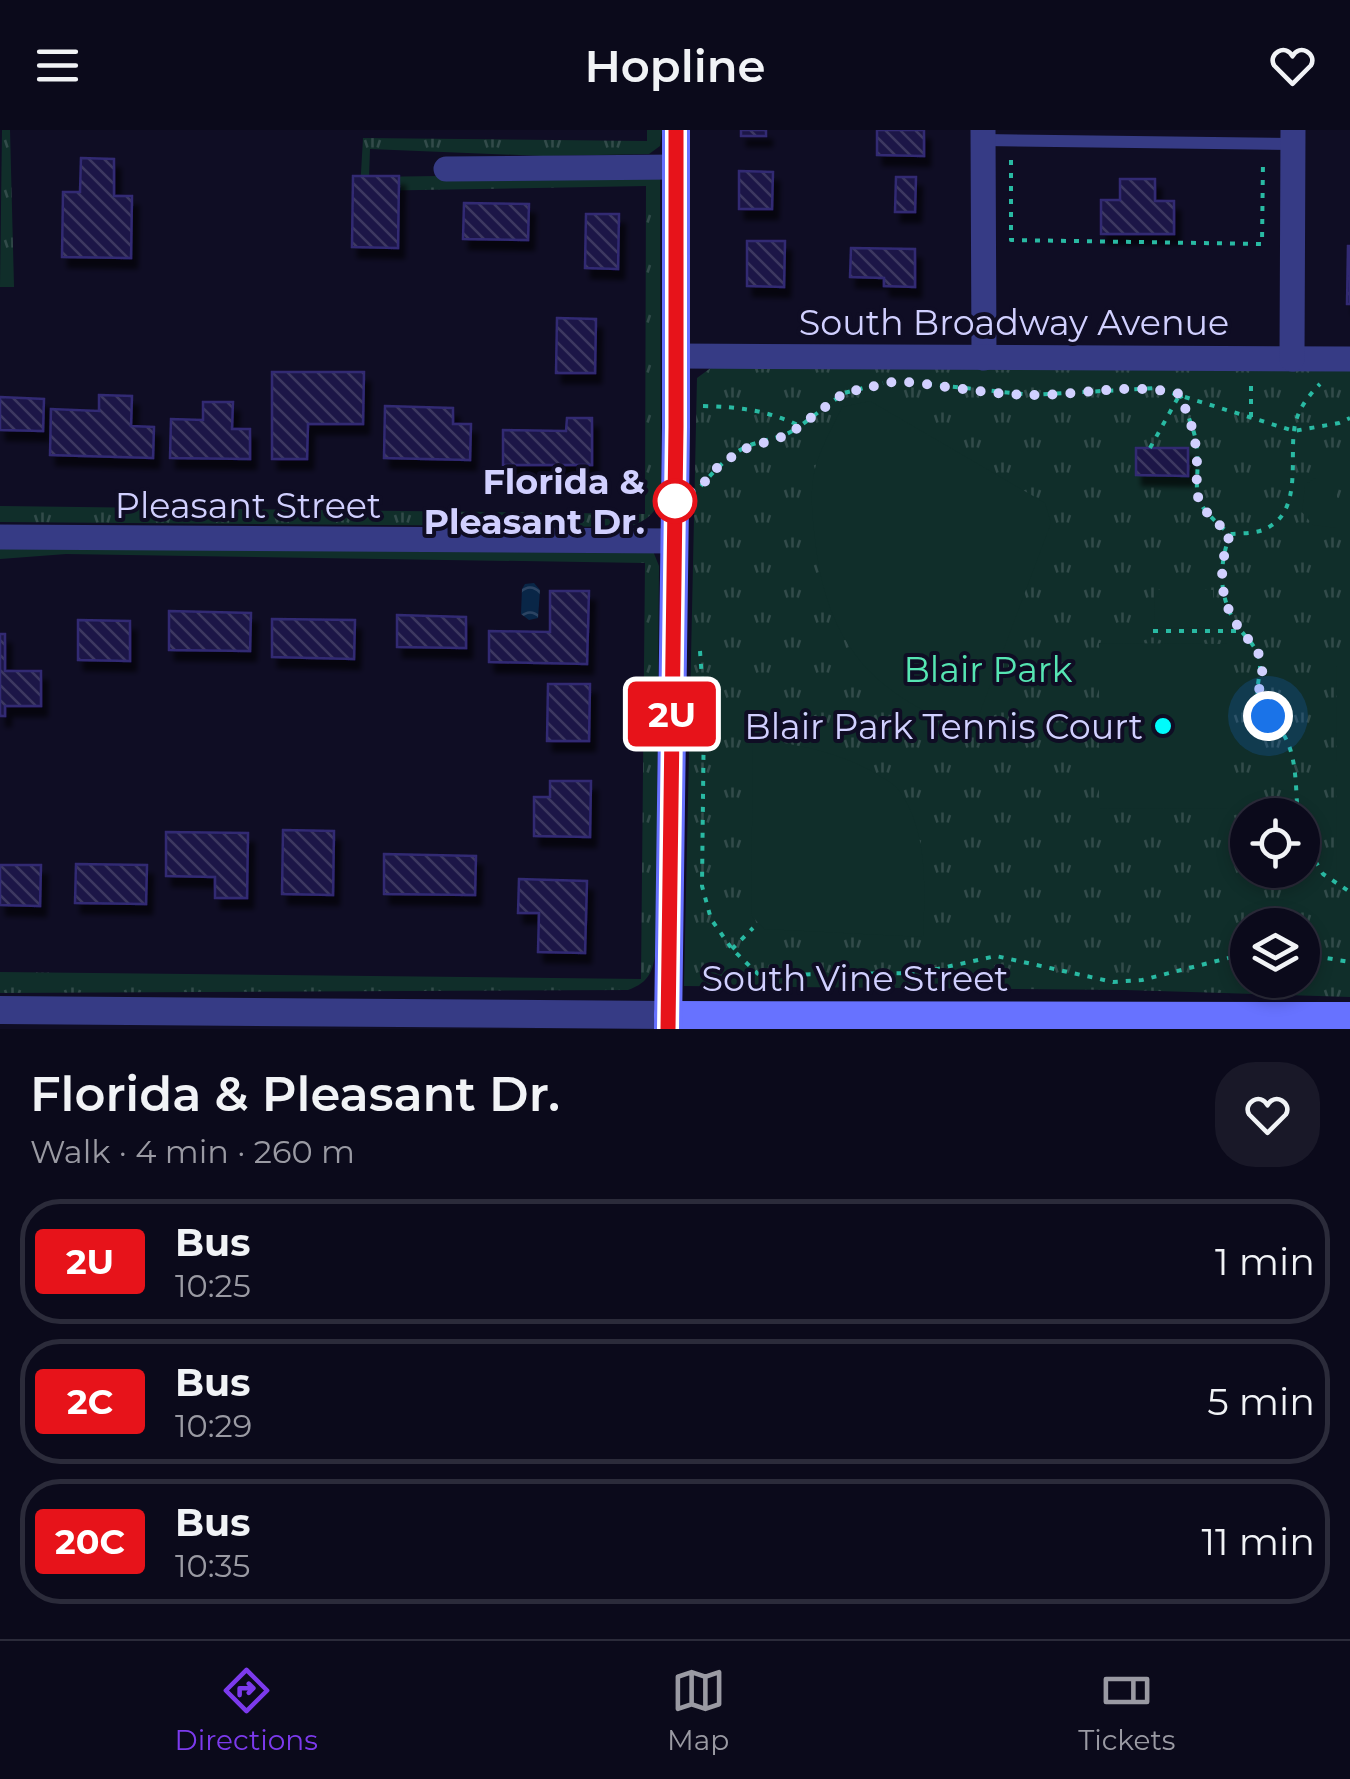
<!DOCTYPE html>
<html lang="en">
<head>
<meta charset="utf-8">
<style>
	:root { --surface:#0b0a1b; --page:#191828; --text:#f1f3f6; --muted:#9a9aa3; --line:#2b2b3a; --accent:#7c3aed }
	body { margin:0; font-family:Montserrat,sans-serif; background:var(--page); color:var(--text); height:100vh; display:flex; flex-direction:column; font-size:38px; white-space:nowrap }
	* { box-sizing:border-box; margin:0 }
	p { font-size:32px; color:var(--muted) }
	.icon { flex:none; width:55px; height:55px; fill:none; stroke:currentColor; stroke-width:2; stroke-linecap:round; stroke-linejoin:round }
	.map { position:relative; height:899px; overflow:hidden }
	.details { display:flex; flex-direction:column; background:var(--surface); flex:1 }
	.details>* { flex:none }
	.badge { padding:0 20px; border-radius:8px; font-size:35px; line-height:65px }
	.fabs { position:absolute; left:1230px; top:668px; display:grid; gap:20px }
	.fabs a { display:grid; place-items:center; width:90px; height:90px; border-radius:50%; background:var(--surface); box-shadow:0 5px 15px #0003,0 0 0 2px var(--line); font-size:50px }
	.you { position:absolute; width:50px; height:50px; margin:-25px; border:8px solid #fff; border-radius:50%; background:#1a73e8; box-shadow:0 0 0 15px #1a73e833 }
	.map>.badge { position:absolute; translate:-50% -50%; box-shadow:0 0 0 5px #fff }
	.round { display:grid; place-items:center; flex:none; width:105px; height:105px; border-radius:40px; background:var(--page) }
	.overview { display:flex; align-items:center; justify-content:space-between; height:170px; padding:0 30px }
	h1 { font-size:48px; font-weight:600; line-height:75px }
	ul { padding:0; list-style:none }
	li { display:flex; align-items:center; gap:30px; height:125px; margin:0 20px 15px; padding:0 10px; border:5px solid var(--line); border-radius:40px }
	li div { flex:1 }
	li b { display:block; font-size:38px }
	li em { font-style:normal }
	li .badge { min-width:110px; font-weight:700; text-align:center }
	header { display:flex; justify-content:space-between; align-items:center; height:130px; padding:0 30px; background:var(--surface); font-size:45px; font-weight:600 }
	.tabs { display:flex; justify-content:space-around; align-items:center; height:140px; border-top:2px solid var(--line); background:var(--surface); font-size:28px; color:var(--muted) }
	.tabs a { display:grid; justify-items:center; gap:5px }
	.tabs .selected { color:var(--accent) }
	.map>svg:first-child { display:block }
</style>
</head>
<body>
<header><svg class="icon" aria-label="menu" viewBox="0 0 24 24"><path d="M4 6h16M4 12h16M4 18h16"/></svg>Hopline<svg class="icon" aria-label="heart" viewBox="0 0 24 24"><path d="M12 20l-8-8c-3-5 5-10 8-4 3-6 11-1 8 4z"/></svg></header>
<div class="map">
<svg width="1350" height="899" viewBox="0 0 1350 899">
	<defs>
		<pattern id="grass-tufts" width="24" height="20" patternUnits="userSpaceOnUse" patternTransform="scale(2.5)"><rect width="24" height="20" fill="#102e2a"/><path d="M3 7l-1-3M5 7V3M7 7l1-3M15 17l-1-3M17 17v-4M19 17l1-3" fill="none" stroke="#324b4a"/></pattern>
		<pattern id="water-waves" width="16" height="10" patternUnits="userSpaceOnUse" patternTransform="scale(2.5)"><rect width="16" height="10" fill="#092647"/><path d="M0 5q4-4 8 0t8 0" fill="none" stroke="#2c4463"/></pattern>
		<pattern id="building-back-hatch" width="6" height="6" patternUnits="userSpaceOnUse" patternTransform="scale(2.5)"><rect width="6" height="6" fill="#1d1846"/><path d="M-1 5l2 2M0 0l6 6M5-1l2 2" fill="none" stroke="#3d3962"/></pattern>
		<filter id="shadow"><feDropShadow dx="6" dy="10" stdDeviation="2.5" flood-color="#0009"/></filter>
	</defs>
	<rect width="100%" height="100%" fill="#0f0d24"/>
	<g fill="url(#grass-tufts)" fill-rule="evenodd">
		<path d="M2 0H10L14 157H0Z"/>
		<path d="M647 0H662L660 16 649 24 543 26 370 19 369 47 660 43 661 359C658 382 650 389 629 397L0 392V376L645 384 646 56 360 61 363 8 647 11Z"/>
		<path d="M712 237 1350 239V867L1125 860 684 856 697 248ZM1248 685H1302V740H1248ZM1248 795H1302V850H1248Z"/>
		<path d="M0 416 653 421 659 436 656 819C653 841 650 852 628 860L0 863V842L641 849 645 433 66 424 0 429Z"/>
	</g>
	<g fill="#102e2a">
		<path d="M870 271 1045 373 1051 393 973 601C874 567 826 514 815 409 812 385 809 355 817 332 823 313 834 295 842 277Z"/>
		<path d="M1318 346H1337V398L1313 395 1302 382 1305 355Z"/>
		<path d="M1155 460H1213V498L1154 497Z"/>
		<path d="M1099 513 1228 514V678L1099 679Z"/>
		<path d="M1337 530H1350V749H1336Z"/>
		<path d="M753 608C798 615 839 621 878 645 884 649 893 653 897 658 929 698 925 760 923 807L764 799 751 785Z"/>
	</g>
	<path fill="url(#water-waves)" d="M534 453 540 460 538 488 529 490 521 484 522 459 525 454Z"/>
	<g fill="url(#building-back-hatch)" stroke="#302973" stroke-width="2.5" filter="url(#shadow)">
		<rect x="741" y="0" width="25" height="6"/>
		<path d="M877 0H924V26L877 25Z"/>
		<path d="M81 28 114 29V66H132L131 128 62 127 63 62H80Z"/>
		<path d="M739 41 773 42 772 79H739Z"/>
		<path d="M353 46H399L398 118 352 117Z"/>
		<path d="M896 47H916L915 82H895Z"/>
		<path d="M1120 49H1155V71H1174V104H1101V70H1120Z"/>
		<path d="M464 73 529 74 528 110 463 109Z"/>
		<path d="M586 84H619L618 139 585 138Z"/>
		<path d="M747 111H785L784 157 747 156Z"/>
		<path d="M1348 116H1350V174H1347Z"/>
		<path d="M851 118 915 119V157L884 156V148L850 147Z"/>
		<path d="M557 188 596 189 595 243H556Z"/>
		<path d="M272 242H364L363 294H308L307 329H272Z"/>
		<path d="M99 265 132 266 131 296 154 297 153 328 50 325 51 279 99 281Z"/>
		<path d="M0 267 44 269 43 301 0 300Z"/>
		<path d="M203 272H233L232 299H250V329L170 328 171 289 203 290Z"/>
		<path d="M385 276 453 278V294H471L470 330 384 328Z"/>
		<path d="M567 288H592V335H503V300L566 301Z"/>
		<path d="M1136 318H1188V346L1136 345Z"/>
		<path d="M550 461H589L587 534 489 532V501L550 502Z"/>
		<path d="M169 481 251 483 250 521 169 520Z"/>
		<path d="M397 485 466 487V518L397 517Z"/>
		<path d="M272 489 355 490 354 529 272 527Z"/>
		<path d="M78 490 130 491V531L78 530Z"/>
		<path d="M0 504H5V541H41V576H5V586H0Z"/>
		<path d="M548 554H590L589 611H547Z"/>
		<path d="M550 651H591L590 707 534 706V667H550Z"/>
		<path d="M283 700 334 701 333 765 282 764Z"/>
		<path d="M166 702 248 703 247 768H215V747L166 746Z"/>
		<path d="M384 724 476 726 475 765 384 764Z"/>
		<path d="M76 734 147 735 146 774 75 773Z"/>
		<path d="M0 735H41L40 776 0 775Z"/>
		<path d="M519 749 587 751 585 823 538 822 539 783H518Z"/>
	</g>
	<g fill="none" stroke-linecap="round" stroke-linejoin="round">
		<g stroke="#29baa3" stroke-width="4" stroke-dasharray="5 8" stroke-linecap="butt">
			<path d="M1011 30V110L1262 114 1263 30"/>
			<path d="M927 254 1031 265 1156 258 1294 301 1339 293 1350 288"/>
			<path d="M1180 264C1185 279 1193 296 1196 311 1203 364 1181 364 1230 404 1243 403 1258 404 1269 397 1301 379 1290 331 1294 301 1296 282 1307 267 1320 254"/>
			<path d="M703 276C739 277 767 280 800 296L844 263 883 253"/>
			<path d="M1251 287V252"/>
			<path d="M1150 318 1180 264"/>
			<path d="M701 356C715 340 732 321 753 314 771 308 784 308 800 296"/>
			<path d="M1230 404C1219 435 1218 465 1236 494 1243 505 1254 513 1258 525 1264 541 1254 555 1259 571 1262 584 1275 591 1282 602 1298 626 1295 658 1298 685"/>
			<path d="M1153 501H1242"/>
			<path d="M700 521 704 578 702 756 711 789 732 819 759 845 919 843 996 826 1113 852 1142 850 1248 823"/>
			<path d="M1302 709 1323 744 1350 762"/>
			<path d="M732 819 753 798"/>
			<path d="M1302 824 1350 832"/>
		</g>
		<path stroke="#363b85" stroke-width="12" d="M983 10 1293 14"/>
		<g stroke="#363b85" stroke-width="25">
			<path d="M983 0 984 228"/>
			<path d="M446 39 676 37"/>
			<path d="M677 226 1350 229"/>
			<path d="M1292 229 1293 0"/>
			<path d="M0 407 675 411"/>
		</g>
		<path stroke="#363b85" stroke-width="28" d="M0 880 668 885"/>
		<g stroke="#6772ff" stroke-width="28">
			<path d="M668 885 1350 886"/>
			<path d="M668 899 676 297V0"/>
		</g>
	</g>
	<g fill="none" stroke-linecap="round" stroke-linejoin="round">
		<defs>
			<path id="line" d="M668 899 676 297V0"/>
		</defs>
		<use href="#line" stroke="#fff" stroke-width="22"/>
		<use href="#line" stroke="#e7131a" stroke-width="15"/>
		<path stroke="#d1d0ff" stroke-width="10" stroke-dasharray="0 18" d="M675 371 701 356 717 338 741 320 788 305 844 263 897 251C943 255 989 265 1035 265 1083 265 1132 252 1180 264 1185 279 1193 296 1195 311 1203 364 1181 364 1230 404 1219 436 1218 466 1237 495 1245 508 1260 518 1262 535 1264 558 1250 563 1268 586"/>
	</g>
	<circle fill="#fff" stroke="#e7131a" stroke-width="5" cx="675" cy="371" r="20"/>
	<circle fill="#00fbfb" stroke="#0f0d24" stroke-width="4" cx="1163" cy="596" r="10"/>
	<g text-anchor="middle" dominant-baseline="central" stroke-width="8" stroke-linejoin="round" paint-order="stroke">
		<g font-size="35" fill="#d1d0ff" stroke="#0f0d24">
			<text x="1014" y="192">South Broadway Avenue</text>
			<text x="248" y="375">Pleasant Street</text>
			<text x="855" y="848">South Vine Street</text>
		</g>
		<g font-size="35" font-weight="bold" fill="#d1d0ff" stroke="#0f0d24" text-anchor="end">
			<text x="645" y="351">Florida &amp;<tspan x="645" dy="40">Pleasant Dr.</tspan></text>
		</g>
		<g font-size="35" fill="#56e5b3" stroke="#0f0d24">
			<text x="988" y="539">Blair Park</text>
		</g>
		<g font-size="35" fill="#d1d0ff" stroke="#0f0d24" text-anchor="end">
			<text x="1143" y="596">Blair Park Tennis Court</text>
		</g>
	</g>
</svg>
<div class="fabs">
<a><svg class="icon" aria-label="locate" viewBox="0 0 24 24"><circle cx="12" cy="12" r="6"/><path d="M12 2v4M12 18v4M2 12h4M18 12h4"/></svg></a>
<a><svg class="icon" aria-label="layers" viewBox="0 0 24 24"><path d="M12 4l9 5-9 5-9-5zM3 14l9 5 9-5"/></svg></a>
</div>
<div class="you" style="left:1268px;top:586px"></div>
<b class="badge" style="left:672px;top:584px;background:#e7131a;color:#fff">2U</b>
</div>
<section class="details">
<div class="overview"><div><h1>Florida &amp; Pleasant Dr.</h1><p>Walk · 4 min · 260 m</p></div><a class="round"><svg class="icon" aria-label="heart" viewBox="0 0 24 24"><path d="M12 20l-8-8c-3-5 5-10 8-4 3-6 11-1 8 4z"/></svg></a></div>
<ul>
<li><span class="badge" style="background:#e7131a;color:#fff">2U</span><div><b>Bus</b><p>10:25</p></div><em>1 min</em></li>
<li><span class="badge" style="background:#e7131a;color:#fff">2C</span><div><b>Bus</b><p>10:29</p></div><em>5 min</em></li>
<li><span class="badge" style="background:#e7131a;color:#fff">20C</span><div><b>Bus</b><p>10:35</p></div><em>11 min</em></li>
</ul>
</section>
<nav class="tabs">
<a class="selected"><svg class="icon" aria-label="directions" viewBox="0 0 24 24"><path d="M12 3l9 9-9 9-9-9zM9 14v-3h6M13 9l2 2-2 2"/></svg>Directions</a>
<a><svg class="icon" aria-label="map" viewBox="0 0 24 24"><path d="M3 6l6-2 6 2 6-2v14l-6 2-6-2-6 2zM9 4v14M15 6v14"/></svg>Map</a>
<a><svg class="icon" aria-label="tickets" viewBox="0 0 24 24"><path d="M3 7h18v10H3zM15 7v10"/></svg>Tickets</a>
</nav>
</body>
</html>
